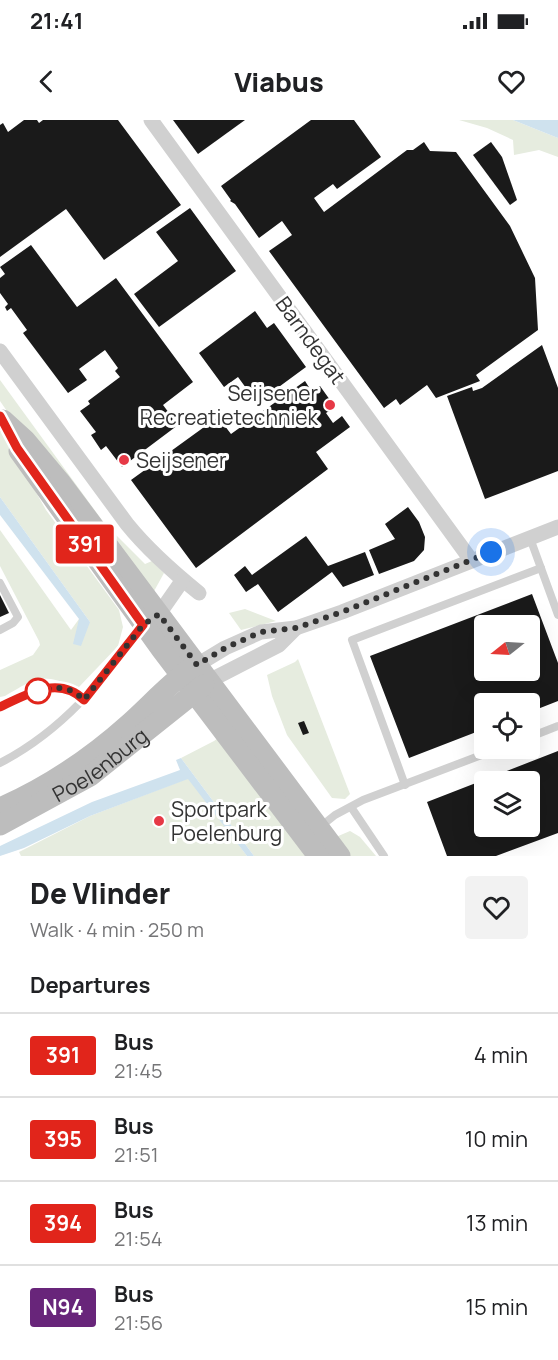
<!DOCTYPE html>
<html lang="en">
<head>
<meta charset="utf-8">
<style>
	:root { --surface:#fff; --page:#f2f2f2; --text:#202124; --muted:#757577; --line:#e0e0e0 }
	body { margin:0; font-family:Manrope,sans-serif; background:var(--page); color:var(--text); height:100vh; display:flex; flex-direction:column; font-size:22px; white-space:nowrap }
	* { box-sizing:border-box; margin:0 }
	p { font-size:20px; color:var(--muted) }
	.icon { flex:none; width:33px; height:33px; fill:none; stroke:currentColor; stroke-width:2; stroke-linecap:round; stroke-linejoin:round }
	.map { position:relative; height:736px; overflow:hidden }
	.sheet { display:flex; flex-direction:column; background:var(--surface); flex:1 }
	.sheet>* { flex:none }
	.badge { padding:0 12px; border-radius:4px; font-size:21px; line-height:39px }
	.needle { width:39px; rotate:252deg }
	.controls { position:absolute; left:474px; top:495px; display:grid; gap:12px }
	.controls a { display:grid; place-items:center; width:66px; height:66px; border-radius:6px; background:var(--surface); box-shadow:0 6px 24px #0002; font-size:30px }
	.you { position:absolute; width:30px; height:30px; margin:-15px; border:4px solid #fff; border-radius:50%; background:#1a73e8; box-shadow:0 0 0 9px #1a73e833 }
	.map>.badge { position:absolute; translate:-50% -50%; box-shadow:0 0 0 3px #fff }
	h2 { padding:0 30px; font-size:22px; line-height:54px }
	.round { display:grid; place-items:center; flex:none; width:63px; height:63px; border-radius:6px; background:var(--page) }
	.overview { display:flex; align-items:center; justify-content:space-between; height:102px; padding:0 30px }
	h1 { font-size:28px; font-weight:800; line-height:45px }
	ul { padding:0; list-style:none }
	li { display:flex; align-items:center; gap:18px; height:84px; padding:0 30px; border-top:2px solid var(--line) }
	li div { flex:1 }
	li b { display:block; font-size:22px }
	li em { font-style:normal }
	li .badge { min-width:66px; font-weight:700; text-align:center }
	.status { display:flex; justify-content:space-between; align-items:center; height:42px; padding:0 30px; background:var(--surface); direction:ltr }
	.status svg { height:16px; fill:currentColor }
	header { display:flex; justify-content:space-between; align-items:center; height:78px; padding:0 30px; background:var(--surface); font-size:27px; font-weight:800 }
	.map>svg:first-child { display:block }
</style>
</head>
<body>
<div class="status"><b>21:41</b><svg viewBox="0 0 49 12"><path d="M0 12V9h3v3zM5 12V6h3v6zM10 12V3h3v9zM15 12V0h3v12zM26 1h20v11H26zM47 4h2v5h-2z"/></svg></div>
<header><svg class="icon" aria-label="back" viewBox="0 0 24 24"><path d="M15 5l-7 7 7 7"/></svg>Viabus<svg class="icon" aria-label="heart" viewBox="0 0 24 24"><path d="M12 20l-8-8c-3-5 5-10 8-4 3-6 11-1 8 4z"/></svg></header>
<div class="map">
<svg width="558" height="736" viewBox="0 0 558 736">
	<rect width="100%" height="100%" fill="#fff"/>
	<g fill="#e6ecdf">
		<path d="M459 0H513L558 18V37L539 30 514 35 513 20 487 8Z"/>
		<path d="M0 260 104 403 145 444 152 441 164 453 153 473 24 316 0 281Z"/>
		<path d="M0 309 46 390 119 490 123 507 118 526 79 567C39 554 41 555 5 576L0 577V550L33 535 40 525 39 521 0 446V410L71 510 79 499 90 502 0 377Z"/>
		<path d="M245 489 276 501 241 510 229 493Z"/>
		<path d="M298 539 350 674 345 679 332 678 287 615 272 576 267 555 295 542Z"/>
		<path d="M221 616 313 736H254L181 638 214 621Z"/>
		<path d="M189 658 247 736H21L19 732 90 696Z"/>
		<path d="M350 711 360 717 376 736H344L336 717Z"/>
	</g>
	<g fill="#cfe2ee">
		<path d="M513 0H558V18Z"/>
		<path d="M0 377 90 502 81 526 73 524 79 499 0 395Z"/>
		<path d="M181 638 254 736H247L188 659 90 696 24 728 0 736V726L92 682 180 650 176 640Z"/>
	</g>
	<g fill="#1a1a1a" fill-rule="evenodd">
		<path d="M24 0H37L39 3 43 0H118L181 85 104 140 66 89 0 137V5L3 3 8 12Z"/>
		<path d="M173 0H245L198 34Z"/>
		<path d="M311 0H354L381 37 337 69 333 64 314 78 324 92 407 30H413L424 22 430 31 456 32 510 106 535 158 538 210 476 255 480 261 436 278 427 265 400 285 396 279 384 288 269 131 292 115 282 101 259 118 235 84 230 81 231 80 221 66Z"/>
		<path d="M491 22 502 37 517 80 510 85 473 35Z"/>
		<path d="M190 88 236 151 159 207 134 174 178 141 156 112Z"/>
		<path d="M31 125 77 187 116 158 193 262 163 285 178 305 122 347 106 326 101 330 91 315 96 312 80 291 90 284 88 281 120 257 115 251 118 248 105 230 79 249 87 260 68 273 23 213 27 210 11 188 7 191 5 187 8 184 0 173V158L5 154 0 147Z"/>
		<path d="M255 191 267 208 274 203 306 247 257 283 238 257 224 267 199 233Z"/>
		<path d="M542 225 558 268V351L485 379 447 276 472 267 473 271 482 268Z"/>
		<path d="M305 261 312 272 320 266 335 287 326 293 333 303 342 296 350 307 316 332 328 349 196 448 131 360 218 297 231 314Z"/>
		<path d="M408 387 419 402 425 417 424 430 414 441 379 454 369 430 395 419 385 404Z"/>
		<path d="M306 416 328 446 365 432 374 455 343 467 332 452 278 492 258 464 246 472 234 455 245 446 252 455Z"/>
		<path d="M532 474 558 543V581L530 592V584H484V609L409 638 370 536ZM484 506H530V550H484Z"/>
		<path d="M0 475 9 493 0 497Z"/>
		<path d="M304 601 309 613 303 615 298 603Z"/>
		<path d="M558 631V713L496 736H447L427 682ZM484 662H530V706H484Z"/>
	</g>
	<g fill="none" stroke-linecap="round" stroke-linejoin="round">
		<g stroke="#d0d0d0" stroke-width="8">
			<path d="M530 418 558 495"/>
			<path d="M0 463 18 497 13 503 0 510"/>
			<path d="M0 587C27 574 59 555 84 580"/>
			<path d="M530 617 558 606"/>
			<path d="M0 643C62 611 103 561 143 505"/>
			<path d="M405 665 352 520 541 448"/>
			<path d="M351 687 384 736"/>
			<path d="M320 707 335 695 363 680 500 628"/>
		</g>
		<g stroke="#d0d0d0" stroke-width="15">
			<path d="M151 0 471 440"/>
			<path d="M0 231 127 404C148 430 173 452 199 473"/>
			<path d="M159 494 182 461"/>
			<path d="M197 545 225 528 261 512 296 508 342 492 558 407"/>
			<path d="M209 561 279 525 296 508"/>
		</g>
		<g stroke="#bdbdbd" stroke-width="21">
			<path d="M3 300 25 320 61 363 340 736"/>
			<path d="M19 331 161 529 318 736"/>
			<path d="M0 688C48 667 91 638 130 603 151 584 168 565 191 548"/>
			<path id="s1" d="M0 705 90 656 204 565"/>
		</g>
	</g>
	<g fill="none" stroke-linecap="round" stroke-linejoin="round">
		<defs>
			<path id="line" d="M0 296 17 328 143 505 84 580C59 555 27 574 0 587"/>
		</defs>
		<use href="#line" stroke="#fff" stroke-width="14"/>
		<use href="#line" stroke="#e1251b" stroke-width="9"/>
		<path stroke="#333" stroke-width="6" stroke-dasharray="0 10.8" d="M38 571C57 566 70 566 84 580L143 505 159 494 197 545 225 528 261 512 296 508 342 492 491 432"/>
	</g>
	<g fill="#e63946" stroke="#fff" stroke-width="2">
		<circle cx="330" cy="285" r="6"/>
		<circle cx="124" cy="340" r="6"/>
		<circle cx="159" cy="701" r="6"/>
	</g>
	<circle fill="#fff" stroke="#e1251b" stroke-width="3" cx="38" cy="571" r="12"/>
	<g text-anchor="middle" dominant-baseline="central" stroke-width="6" stroke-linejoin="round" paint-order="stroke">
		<g font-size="21" fill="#333" stroke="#fff">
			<text transform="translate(311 220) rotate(54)">Barndegat</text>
			<text stroke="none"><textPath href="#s1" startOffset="117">Poelenburg</textPath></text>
		</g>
		<g font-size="21" fill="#333" stroke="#fff" text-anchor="start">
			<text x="318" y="273" text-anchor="end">Seijsener<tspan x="318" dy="24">Recreatietechniek</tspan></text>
			<text x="136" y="340">Seijsener</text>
			<text x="171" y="689">Sportpark<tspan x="171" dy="24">Poelenburg</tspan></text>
		</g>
	</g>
</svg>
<div class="controls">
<a><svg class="needle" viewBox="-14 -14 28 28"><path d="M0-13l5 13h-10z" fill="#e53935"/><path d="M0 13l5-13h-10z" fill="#757577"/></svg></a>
<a><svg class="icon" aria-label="locate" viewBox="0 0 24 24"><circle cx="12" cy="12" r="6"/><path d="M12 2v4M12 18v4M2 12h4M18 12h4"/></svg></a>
<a><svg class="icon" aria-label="layers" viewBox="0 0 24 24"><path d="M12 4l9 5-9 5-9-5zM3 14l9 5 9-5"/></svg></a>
</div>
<div class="you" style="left:491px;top:432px"></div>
<b class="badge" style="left:85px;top:424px;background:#e1251b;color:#fff">391</b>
</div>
<section class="sheet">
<div class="overview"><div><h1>De Vlinder</h1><p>Walk · 4 min · 250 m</p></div><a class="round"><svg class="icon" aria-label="heart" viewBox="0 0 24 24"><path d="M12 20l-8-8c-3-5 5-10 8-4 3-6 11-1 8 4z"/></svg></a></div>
<h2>Departures</h2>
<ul>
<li><span class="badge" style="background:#e1251b;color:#fff">391</span><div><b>Bus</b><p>21:45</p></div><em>4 min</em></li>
<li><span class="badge" style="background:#e1251b;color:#fff">395</span><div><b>Bus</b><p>21:51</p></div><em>10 min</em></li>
<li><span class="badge" style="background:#e1251b;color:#fff">394</span><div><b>Bus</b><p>21:54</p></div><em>13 min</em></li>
<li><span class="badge" style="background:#68257a;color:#fff">N94</span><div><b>Bus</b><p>21:56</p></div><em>15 min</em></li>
</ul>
</section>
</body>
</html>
